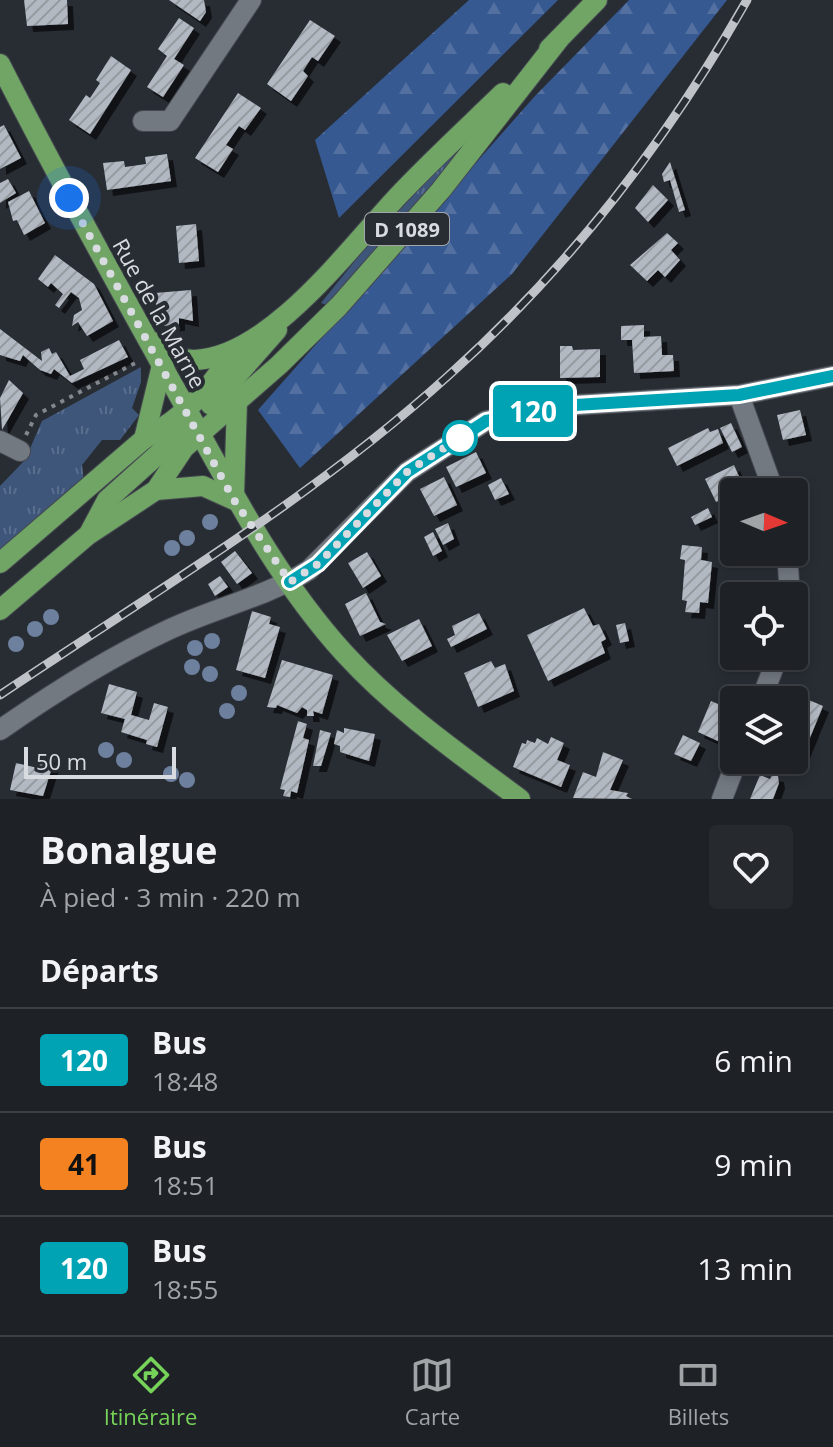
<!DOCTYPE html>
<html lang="fr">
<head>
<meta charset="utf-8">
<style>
	:root { --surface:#1e2227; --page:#262a2f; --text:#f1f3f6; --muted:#a1a4a7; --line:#3c3f44; --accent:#77d259 }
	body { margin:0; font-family:"Open Sans",sans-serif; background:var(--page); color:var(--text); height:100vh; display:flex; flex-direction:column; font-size:30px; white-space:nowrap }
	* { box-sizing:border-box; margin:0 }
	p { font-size:26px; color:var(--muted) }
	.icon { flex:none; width:44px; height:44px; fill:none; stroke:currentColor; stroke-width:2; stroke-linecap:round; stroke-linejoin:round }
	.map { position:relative; height:799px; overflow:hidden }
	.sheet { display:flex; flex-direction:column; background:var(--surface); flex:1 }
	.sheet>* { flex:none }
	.badge { padding:0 16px; border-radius:6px; font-size:28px; line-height:52px }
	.needle { width:52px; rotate:92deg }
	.fabs { position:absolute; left:720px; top:478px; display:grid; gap:16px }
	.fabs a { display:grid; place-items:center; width:88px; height:88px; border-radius:8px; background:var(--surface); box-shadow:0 4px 12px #0003,0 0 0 2px var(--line); font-size:40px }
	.scale { position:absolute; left:24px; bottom:20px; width:152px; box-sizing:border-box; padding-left:8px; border:4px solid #d8dbe0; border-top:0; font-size:22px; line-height:28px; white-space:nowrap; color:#d8dbe0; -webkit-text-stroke:6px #282d34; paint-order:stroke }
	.you { position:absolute; width:40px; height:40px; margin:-20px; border:6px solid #fff; border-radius:50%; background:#1a73e8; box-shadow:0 0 0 12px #1a73e833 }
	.map>.badge { position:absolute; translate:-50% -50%; box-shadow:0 0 0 4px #fff }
	h2 { padding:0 40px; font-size:30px; line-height:72px }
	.round { display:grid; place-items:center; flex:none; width:84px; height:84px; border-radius:8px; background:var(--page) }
	.head { display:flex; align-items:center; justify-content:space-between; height:136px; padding:0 40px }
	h1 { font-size:38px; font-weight:700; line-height:60px }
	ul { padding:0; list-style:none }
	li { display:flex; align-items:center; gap:24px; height:104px; padding:0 40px; border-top:2px solid var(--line) }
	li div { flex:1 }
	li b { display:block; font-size:30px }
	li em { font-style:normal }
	li .badge { min-width:88px; font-weight:700; text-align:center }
	.tabs { display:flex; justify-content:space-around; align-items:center; height:112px; border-top:2px solid var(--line); background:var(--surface); font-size:22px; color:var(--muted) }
	.tabs a { display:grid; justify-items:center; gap:4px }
	.tabs .current { color:var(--accent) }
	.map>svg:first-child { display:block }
</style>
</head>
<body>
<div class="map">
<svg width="833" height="799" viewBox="0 0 833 799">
	<defs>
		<pattern id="grass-tufts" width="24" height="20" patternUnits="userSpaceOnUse" patternTransform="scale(2)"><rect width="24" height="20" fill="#3f567b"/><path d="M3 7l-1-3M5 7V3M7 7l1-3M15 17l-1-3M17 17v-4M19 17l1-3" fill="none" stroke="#5a6e8d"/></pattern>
		<pattern id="forest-firs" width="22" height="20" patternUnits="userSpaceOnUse" patternTransform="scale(2)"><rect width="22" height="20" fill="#375992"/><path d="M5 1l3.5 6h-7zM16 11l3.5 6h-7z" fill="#5370a1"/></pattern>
		<pattern id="building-hatch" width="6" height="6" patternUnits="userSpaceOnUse" patternTransform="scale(2)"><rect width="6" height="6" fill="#b3b9c2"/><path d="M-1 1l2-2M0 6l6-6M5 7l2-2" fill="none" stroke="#969ba2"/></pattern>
		<filter id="shadow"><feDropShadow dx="6" dy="6" stdDeviation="0" flood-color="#0009"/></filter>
	</defs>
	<rect width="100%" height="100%" fill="#282d34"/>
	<g fill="url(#grass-tufts)">
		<path d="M478 124 442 182 327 305 321 303 366 247Z"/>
		<path d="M141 367V382L132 408 139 415 120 440H102L82 465 84 481 0 553V486L25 460 42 421Z"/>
	</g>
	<g fill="url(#forest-firs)">
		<path d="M469 0H558L339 218 315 140Z"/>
		<path d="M629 0H727L512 274 300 468 258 410 535 96Z"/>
	</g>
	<g fill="url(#building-hatch)" filter="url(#shadow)">
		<path d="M24 0H67L68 24 27 26Z"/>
		<path d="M169 0H204L206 12 200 21Z"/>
		<path d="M179 18 194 28 174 59 184 65 163 97 147 87 167 56 158 49Z"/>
		<path d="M310 20 335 36 318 61 312 57 303 71 308 76 291 101 267 84Z"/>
		<path d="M111 56 131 70 90 134 69 120 86 95 90 98 100 83 96 80Z"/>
		<path d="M238 93 261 108 245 130 239 126 226 145 233 149 218 172 195 158Z"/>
		<path d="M4 125 21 158 0 169V127Z"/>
		<path d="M167 154 171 181 107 190 103 163 124 161 125 167 146 164 145 157Z"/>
		<path d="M670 162 685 210 679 212 670 180 664 182 662 174Z"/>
		<path d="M8 179 16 193 0 203V183Z"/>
		<path d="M653 185 668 200 648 222 635 208Z"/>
		<path d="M29 191 45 223 24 235 17 220 13 221 8 202Z"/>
		<path d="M196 224 199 261 179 263 176 226Z"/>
		<path d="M667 233 678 243 671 250 680 260 665 277 658 270 647 281 630 265Z"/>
		<path d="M55 255 94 284 113 321 87 336 78 322 72 326 74 315 82 310 79 298 71 292 59 308 55 305 63 294 51 283 48 287 38 279Z"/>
		<path d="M191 290 193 321 179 318V325L163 326 162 319H157L155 293Z"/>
		<path d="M644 325V337L661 336 662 355H673L674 371 634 373 632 340H621V326Z"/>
		<path d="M0 329 42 361 41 352 49 348 52 354 56 352 70 376 84 369 80 360 119 340 128 357 72 383 54 369 51 374 40 370 23 355 20 361 0 355Z"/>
		<path d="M560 346H572L573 350 600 349V377L560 378Z"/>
		<path d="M9 380 23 393 2 430 0 398Z"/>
		<path d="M800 410 806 435 783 440 777 415Z"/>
		<path d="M731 423 742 447 732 452 720 428Z"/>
		<path d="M708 428 710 432 718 429 723 443 677 466 668 448Z"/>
		<path d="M476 452 486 473 456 487 446 467Z"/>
		<path d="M734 465 741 481 737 483 740 490 716 502 705 479Z"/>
		<path d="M444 477 457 505 434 516 420 489Z"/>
		<path d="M501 478 509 494 495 500 488 485Z"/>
		<path d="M708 508 712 517 695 525 691 517Z"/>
		<path d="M448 523 454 539 443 545 435 529Z"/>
		<path d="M433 532 442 551 433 556 424 537Z"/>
		<path d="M682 545 702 547 701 560 712 562 708 603 700 602 699 613 685 612 687 601 682 600 685 560 680 559Z"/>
		<path d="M235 551 252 573 237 584 221 562Z"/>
		<path d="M367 552 381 576 363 588 348 563Z"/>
		<path d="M220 576 228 587 215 596 208 584Z"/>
		<path d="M366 593 380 622 386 624 360 636 345 604Z"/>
		<path d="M584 608 593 626 599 624 606 639 601 642 605 653 548 681 527 635Z"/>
		<path d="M252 611 271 617 269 624 280 627 265 678 236 670Z"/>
		<path d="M479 613 487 629 451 647 447 639 455 635 452 626Z"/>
		<path d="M419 619 432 646 402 661 387 635Z"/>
		<path d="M625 623 629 641 620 643 616 625Z"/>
		<path d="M282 660 333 675 322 714 313 711 314 716H307V710L302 707 297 713 277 705 276 708 267 707Z"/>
		<path d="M491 661 495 668 505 664 514 691 478 707 464 673Z"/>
		<path d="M109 684 137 692 131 715 149 720 154 703 168 707 157 747 146 744 147 740 121 732 125 719 101 713Z"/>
		<path d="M795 694 823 706 802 757 794 754Z"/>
		<path d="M711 701 732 710 718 741 698 732Z"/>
		<path d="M298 721 307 724 303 738 309 740 297 793 291 791 290 797 283 796 285 790 280 789Z"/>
		<path d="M344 728 375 734 369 761 340 752V746L334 744 337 730 344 733Z"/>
		<path d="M320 730 331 733 321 766H313Z"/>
		<path d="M683 735 700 743 691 761 674 754Z"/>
		<path d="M551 737 564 743 557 760 570 765 561 787 513 767 522 743 526 744 527 740 535 743 537 738 548 744Z"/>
		<path d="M603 752 623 760 610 790 628 793 626 796 632 799 573 798 583 772 596 777Z"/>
		<path d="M43 755 55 758 43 796 10 790 16 763 38 768Z"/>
		<path d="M760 775 770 779 772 775 778 776 779 783 773 799H750Z"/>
	</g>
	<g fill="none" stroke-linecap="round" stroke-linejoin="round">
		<defs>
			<g id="minor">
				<path d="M143 121H170L251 0"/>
				<path d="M739 395 774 492"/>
				<path d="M0 441 20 451"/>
				<path d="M787 552 790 596"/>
				<path d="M761 700 778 656"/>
				<path d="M0 730C53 693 110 657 168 630 214 608 266 597 309 570L407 472 486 421 559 406 739 395 833 376"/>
				<path d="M722 799 737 760"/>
			</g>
			<g id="major">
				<path d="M549 49 597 0"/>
				<path d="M0 64C57 176 117 285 178 394 228 483 274 576 344 653 396 710 458 753 520 799"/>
				<path d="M150 341C166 348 175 360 194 360 269 358 350 247 398 196 432 160 468 127 503 93"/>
				<path d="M211 405 277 330"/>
				<path d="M144 439 162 365"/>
				<path d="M156 490 203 486 234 500"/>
				<path d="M234 496 237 402"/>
				<path d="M90 532 107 500 174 440 186 413"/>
				<path d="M0 563 144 439C187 415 207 392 234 351"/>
				<path d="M0 610 88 535 156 490 184 448 279 365 339 306 441 190 559 39"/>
			</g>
		</defs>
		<use href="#minor" stroke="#45484f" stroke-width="22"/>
		<use href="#major" stroke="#45484f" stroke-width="22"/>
		<path stroke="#84888e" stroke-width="4" stroke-dasharray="4 6" stroke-linecap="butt" d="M26 435 36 415 139 361"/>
		<use href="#minor" stroke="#737981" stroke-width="20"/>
		<use href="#major" stroke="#70a565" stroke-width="20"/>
		<defs>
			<path id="rail" d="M0 695C151 594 312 499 448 376 569 268 667 141 747 0"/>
		</defs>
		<use href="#rail" stroke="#bfc3c8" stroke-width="9"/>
		<use href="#rail" stroke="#282d34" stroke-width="6" stroke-dasharray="18" stroke-linecap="butt"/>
	</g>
	<g fill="#6d809e">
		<circle cx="210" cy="522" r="8"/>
		<circle cx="187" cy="538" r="8"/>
		<circle cx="172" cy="548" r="8"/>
		<circle cx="51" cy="617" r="8"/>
		<circle cx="35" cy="629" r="8"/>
		<circle cx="212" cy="641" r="8"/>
		<circle cx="16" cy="644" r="8"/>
		<circle cx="195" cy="648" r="8"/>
		<circle cx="192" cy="667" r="8"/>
		<circle cx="210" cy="674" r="8"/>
		<circle cx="239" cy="693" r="8"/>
		<circle cx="227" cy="711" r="8"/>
		<circle cx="106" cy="750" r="8"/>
		<circle cx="124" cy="760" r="8"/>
		<circle cx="171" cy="774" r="8"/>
		<circle cx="187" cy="780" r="8"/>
	</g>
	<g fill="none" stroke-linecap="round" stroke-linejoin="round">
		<defs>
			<path id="line" d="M290 582 318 564 407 472 486 421 559 406 739 395 833 376"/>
		</defs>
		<use href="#line" stroke="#fff" stroke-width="18"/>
		<use href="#line" stroke="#00a3b4" stroke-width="12"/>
		<path stroke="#d8dbe0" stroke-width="8" stroke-dasharray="0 14.4" d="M69 198 234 500 290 582 318 564 407 472 464 435 460 438"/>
	</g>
	<circle fill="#fff" stroke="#00a3b4" stroke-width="4" cx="460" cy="438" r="16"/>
	<g text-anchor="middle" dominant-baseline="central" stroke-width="8" stroke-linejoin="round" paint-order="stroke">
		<rect fill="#282d34" stroke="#a3a7ac" stroke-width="2" x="365" y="213" width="84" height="32" rx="6"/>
		<g font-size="20" font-weight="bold" fill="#d8dbe0">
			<text x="407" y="229">D 1089</text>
		</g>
		<g font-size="22" fill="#d8dbe0" stroke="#282d34">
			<text transform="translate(160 313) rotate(61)">Rue de la Marne</text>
		</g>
	</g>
</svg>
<div class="fabs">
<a><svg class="needle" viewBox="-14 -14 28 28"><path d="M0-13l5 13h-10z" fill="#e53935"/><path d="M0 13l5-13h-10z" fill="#a1a4a7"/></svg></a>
<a><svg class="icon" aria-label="locate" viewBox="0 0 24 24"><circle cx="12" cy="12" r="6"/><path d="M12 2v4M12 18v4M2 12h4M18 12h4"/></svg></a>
<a><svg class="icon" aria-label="layers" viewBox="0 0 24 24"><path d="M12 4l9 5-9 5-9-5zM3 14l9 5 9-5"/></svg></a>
</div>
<div class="scale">50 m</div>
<div class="you" style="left:69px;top:198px"></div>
<b class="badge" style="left:533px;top:411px;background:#00a3b4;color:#fff">120</b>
</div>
<section class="sheet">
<div class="head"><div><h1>Bonalgue</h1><p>À pied · 3 min · 220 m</p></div><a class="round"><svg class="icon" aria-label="heart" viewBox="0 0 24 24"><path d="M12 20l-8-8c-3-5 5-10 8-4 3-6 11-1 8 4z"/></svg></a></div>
<h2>Départs</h2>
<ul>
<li><span class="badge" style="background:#00a3b4;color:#fff">120</span><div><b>Bus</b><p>18:48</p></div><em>6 min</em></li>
<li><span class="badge" style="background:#f58220;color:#111">41</span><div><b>Bus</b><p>18:51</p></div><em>9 min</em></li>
<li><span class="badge" style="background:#00a3b4;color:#fff">120</span><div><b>Bus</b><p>18:55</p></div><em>13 min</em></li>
</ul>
</section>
<nav class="tabs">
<a class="current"><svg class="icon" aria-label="directions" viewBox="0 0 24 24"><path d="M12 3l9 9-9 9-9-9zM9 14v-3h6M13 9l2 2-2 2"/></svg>Itinéraire</a>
<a><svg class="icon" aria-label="map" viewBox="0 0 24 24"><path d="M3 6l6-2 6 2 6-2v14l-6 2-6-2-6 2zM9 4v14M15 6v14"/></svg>Carte</a>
<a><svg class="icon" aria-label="tickets" viewBox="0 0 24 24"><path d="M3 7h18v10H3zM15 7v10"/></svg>Billets</a>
</nav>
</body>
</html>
